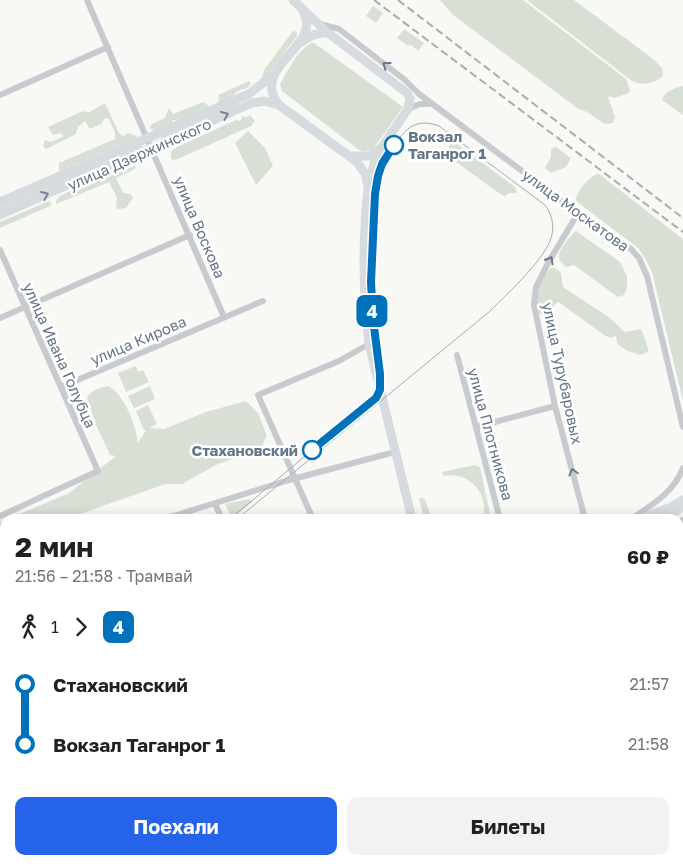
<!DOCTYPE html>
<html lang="ru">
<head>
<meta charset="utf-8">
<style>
	:root { --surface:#fff; --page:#f2f2f2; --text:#202124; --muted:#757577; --accent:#2563eb }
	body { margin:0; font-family:"Golos Text",sans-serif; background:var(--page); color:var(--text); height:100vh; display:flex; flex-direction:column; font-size:19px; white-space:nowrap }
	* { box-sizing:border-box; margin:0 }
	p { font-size:16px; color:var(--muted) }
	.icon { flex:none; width:28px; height:28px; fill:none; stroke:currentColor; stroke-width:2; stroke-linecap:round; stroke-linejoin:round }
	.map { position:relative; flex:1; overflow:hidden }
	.side { position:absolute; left:0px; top:514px; width:684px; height:351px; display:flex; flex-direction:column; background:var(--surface); border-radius:15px 15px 0 0; box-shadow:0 2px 12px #0003 }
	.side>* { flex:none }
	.badge { padding:0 10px; border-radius:8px; font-size:18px; line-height:32px }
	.map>.badge { position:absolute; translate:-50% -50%; box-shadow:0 0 0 2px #fff }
	.legs { display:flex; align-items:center; gap:8px; height:55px; padding:0 15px; font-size:16px }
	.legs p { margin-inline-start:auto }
	.overview { display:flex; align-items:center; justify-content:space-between; height:85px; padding:0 15px }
	h1 { font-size:28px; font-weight:700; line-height:38px }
	.action { display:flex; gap:10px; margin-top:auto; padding:10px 15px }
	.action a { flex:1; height:58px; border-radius:10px; background:var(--accent); color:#fff; font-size:20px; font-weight:700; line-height:58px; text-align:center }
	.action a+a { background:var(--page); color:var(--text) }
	ul { padding:0 15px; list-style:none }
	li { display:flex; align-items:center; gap:18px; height:60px; font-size:19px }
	li i { display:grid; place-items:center; width:8px; height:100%; margin:0 6px; background:currentColor }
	li i::after { content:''; width:12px; height:12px; margin:-6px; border:4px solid; border-radius:50%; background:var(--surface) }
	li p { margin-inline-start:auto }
	li:first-child i { background:linear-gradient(#0000 50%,currentColor 0) }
	li:last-child i { background:linear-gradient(currentColor 50%,#0000 0) }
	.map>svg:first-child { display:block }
</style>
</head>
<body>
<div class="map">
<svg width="683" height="864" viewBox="0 0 683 864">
	<rect width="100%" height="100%" fill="#f8f8f4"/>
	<g fill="#d8e0d5">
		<path d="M440 0H523L626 79 630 90 629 93 615 98 607 96 508 25 608 97 615 117 613 123 605 124 587 112 577 108 453 15Z"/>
		<path d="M527 0H574L653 59 662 68 663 76C654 84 642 86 632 81Z"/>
		<path d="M373 6 383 13 376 23 366 16Z"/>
		<path d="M404 29 424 43 418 51 410 44 408 46 397 38Z"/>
		<path d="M293 31 297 32V36L269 73 263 78 262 77 264 70Z"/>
		<path d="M311 43H314L403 107 373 149 365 152 359 150 282 91 280 84C288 71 297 51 311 43Z"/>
		<path d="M249 81 251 83 248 88 240 90 235 93 234 98 219 104 218 103 219 98 218 95Z"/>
		<path d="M683 86V115L662 100C664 92 675 87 683 86Z"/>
		<path d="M203 102 209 106C199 114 185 121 173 120L171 124 155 131 149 128 152 124 165 118 169 108 173 114Z"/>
		<path d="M105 103 119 133 123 136 128 133 137 136V138L59 171V163L115 139V132L108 118 104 119 101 124 90 129 85 121 78 127 76 134 46 149 43 146 45 140 51 142 63 137V135L60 133 53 135 48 127 83 111 88 113Z"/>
		<path d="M235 103 237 106 163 139 161 138 162 135Z"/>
		<path d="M250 115 255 121 251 126 180 158 174 160 171 159V151L177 147 236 120 240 121 243 116 246 118Z"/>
		<path d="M248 131 265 148 273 166 256 185 235 143Z"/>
		<path d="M452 142 457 144 515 187 517 193H509L505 196 500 194 452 159 450 155 449 145Z"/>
		<path d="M140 144 142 146V148L0 210V206Z"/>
		<path d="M556 147 571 158 566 167 551 173 545 168 551 157V149Z"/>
		<path d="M134 166H136L135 169 116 178 123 193 131 194 133 198 126 208 118 209 116 207 117 198 109 182 56 204V201L60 196 94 180 113 175Z"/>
		<path d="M599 174 683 239V401L652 272 645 258 638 248 576 201C576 191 590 175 599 174Z"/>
		<path d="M49 201 52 203 50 206 0 228V222Z"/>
		<path d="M576 231 620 262 627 276V288L624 295 618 297 574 265 566 267C563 264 559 261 559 256 559 249 571 235 576 231Z"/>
		<path d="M551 268H555L561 273 563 287 610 318 625 332 640 329 642 331 648 348V352L640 355 628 351 617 344 616 336 610 338 604 335 560 303 557 302 548 315H541C530 300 539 280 551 268Z"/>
		<path d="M136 366 138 372 143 370 149 382 126 392 118 373Z"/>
		<path d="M108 386C124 393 136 426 138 443L146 430H144L136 411 148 405 157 424 149 428 164 429 206 412 246 401 258 413 267 436 261 448 216 465 182 484H165L66 519H8L69 493 116 456 110 455 97 427 87 398C91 390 100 388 108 386Z"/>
		<path d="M150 386 155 399 134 408 128 396Z"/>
		<path d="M475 465 480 467 491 519H483C489 494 470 471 444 476L442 472Z"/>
		<path d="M419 498H423L425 500 432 519H424Z"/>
		<path d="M250 499 252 502 232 519 225 504Z"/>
		<path d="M5 520V543L0 544V522Z"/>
	</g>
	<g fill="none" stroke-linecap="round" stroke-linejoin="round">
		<g stroke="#c7cbcf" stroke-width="6">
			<path d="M87 0 224 317"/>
			<path d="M320 24 339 29 405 80 419 94 578 213 631 249 639 258 647 276 683 427"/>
			<path d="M0 95 108 47"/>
			<path d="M408 109 420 104H432"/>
			<path d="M578 213 548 263 536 287 534 305 555 406 585 519"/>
			<path d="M0 250 98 471 0 516"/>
			<path d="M0 318 190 235"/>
			<path d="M457 355 500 519"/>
			<path d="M61 387 263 301"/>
			<path d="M476 427 555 406"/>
			<path d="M215 504 222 519"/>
			<path d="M164 519 289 480 395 452"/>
			<path d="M313 519 258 395 339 361 369 344"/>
			<path d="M631 519C652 505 674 492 683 468"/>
			<path d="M679 522 683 520"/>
			<path d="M679 547 683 552"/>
			<path d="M0 572 5 570"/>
			<path d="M679 658 683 663"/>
			<path d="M679 748 683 744"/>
			<path d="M679 769 683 774"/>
			<path d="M468 860 471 864"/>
			<path d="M559 860 563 864"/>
			<path d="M536 864 541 860"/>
		</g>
		<path stroke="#c7cbcf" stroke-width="9" d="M658 860 661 864"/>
		<g stroke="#d6dbe0" stroke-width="9">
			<path d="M293 0 327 32 407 93 410 98 408 109 382 147 370 156H351"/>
			<path d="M303 11C324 47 248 66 279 105L357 162 366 175 367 183"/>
			<path d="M299 43 313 35 327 32"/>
			<path d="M382 147C367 173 367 196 365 225 363 266 364 304 369 344L412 519"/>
			<path d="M0 202 249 94 272 76"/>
			<path d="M0 215 252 103 265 101 279 105"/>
			<path d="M640 519 671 507 683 500"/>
			<path d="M661 519 683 507"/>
			<path d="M0 674 5 673"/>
			<path d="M0 686 5 684"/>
		</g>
		<g stroke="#a6adb3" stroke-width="1">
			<path d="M230 519 379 394C384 379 375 340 373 322 369 289 371 253 374 219 374 205 374 188 378 174 382 162 390 151 397 141 409 125 419 119 439 126L545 205C553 215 555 229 550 241 541 263 506 295 489 312L237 519"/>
			<path d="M0 696 5 695"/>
		</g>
		<g stroke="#a6adb3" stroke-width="2" stroke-dasharray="8 4" stroke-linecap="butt">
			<path d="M374 0 683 232"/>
			<path d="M398 0 683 218"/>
		</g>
	</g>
	<defs><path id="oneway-chevron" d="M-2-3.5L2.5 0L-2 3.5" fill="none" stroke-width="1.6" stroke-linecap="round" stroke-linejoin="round" transform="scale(1.25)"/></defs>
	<g stroke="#687a8c">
		<use href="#oneway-chevron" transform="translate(386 65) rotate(-143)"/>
		<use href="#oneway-chevron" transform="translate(550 260) rotate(-60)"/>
		<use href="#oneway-chevron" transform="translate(573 472) rotate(-105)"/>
	</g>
	<g stroke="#748596">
		<use href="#oneway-chevron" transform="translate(225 115) rotate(-24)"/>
		<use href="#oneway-chevron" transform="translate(45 195) rotate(-23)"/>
	</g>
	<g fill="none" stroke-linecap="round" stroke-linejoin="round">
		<defs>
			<path id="line-1" d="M312 450 376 398 380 390V374L373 319 371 282 375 194 378 176 382 164 394 145"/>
		</defs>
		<use href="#line-1" stroke="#fff" stroke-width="11"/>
		<use href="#line-1" stroke="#0072bc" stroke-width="8"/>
	</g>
	<g fill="#fff" stroke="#0072bc" stroke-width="2.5">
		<circle cx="394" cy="145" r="9"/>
		<circle cx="312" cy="450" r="9"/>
	</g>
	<g text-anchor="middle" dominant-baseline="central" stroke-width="5" stroke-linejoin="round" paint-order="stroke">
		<g font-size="15" font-weight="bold" fill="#637689" stroke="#fff" text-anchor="start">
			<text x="408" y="136">Вокзал<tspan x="408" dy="17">Таганрог 1</tspan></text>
			<text x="298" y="450" text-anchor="end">Стахановский</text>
		</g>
		<g font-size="15" fill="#637689" stroke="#fff">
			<text transform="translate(139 154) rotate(-24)">улица Дзержинского</text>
			<text transform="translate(576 210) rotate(36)">улица Москатова</text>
			<text transform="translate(200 227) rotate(67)">улица Воскова</text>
			<text transform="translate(138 340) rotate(-23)">улица Кирова</text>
			<text transform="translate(60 355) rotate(66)">улица Ивана Голубца</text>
			<text transform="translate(563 373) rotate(78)">улица Турубаровых</text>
			<text transform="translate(491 434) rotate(75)">улица Плотникова</text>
		</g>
	</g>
</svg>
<b class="badge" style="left:372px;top:311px;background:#0072bc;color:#fff">4</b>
<section class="side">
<div class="overview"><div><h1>2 мин</h1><p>21:56 – 21:58 · Трамвай</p></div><b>60 ₽</b></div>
<div class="legs"><svg class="icon" aria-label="walk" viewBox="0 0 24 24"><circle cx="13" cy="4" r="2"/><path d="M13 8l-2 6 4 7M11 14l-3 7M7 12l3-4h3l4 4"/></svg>1<svg class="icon" aria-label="forward" viewBox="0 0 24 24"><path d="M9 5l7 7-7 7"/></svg><b class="badge" style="background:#0072bc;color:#fff">4</b></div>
<ul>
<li><i style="color:#0072bc"></i><b>Стахановский</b><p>21:57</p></li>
<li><i style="color:#0072bc"></i><b>Вокзал Таганрог 1</b><p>21:58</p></li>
</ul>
<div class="action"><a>Поехали</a><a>Билеты</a></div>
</section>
</div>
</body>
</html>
